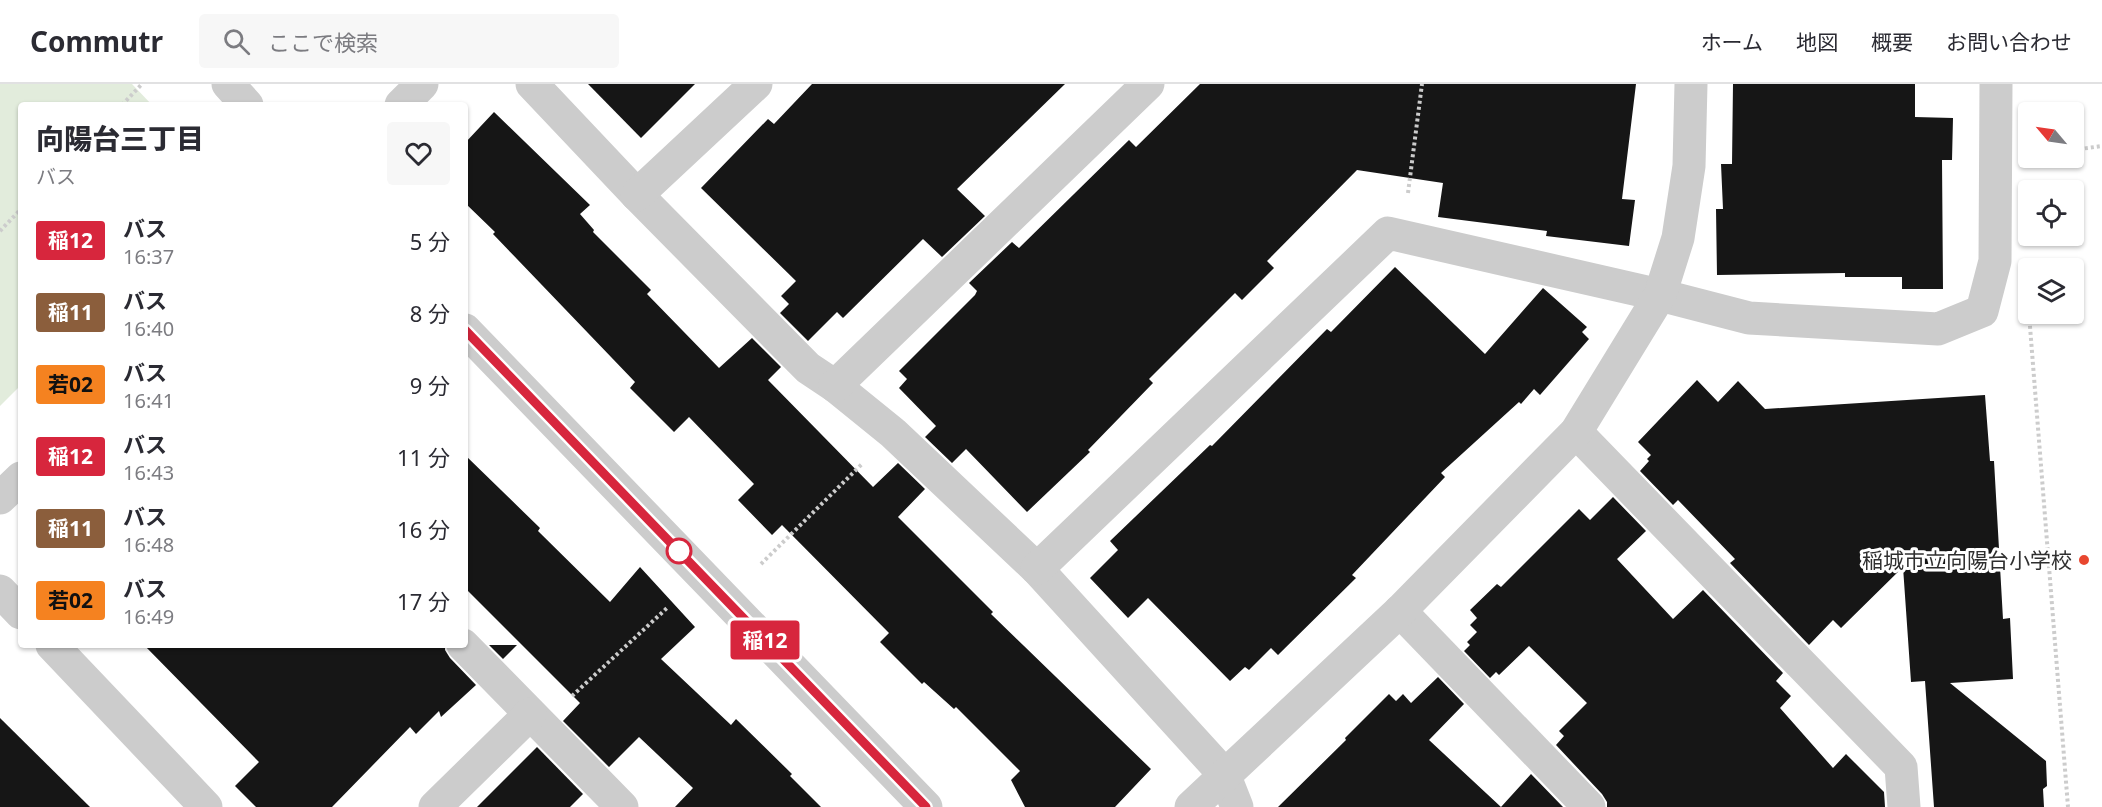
<!DOCTYPE html>
<html lang="ja">
<head>
<meta charset="utf-8">
<style>
	:root { --surface:#fff; --page:#f7f7f7; --text:#2b2b33; --muted:#7c7c81; --line:#e1e1e2 }
	body { margin:0; font-family:"Noto Sans","Noto Sans JP",sans-serif; background:var(--page); color:var(--text); height:100vh; display:flex; flex-direction:column; font-size:22px; white-space:nowrap }
	* { box-sizing:border-box; margin:0 }
	p { font-size:20px; color:var(--muted) }
	.icon { flex:none; width:33px; height:33px; fill:none; stroke:currentColor; stroke-width:2; stroke-linecap:round; stroke-linejoin:round }
	.map { position:relative; flex:1; overflow:hidden }
	.sheet { position:absolute; left:18px; top:18px; width:450px; height:546px; display:flex; flex-direction:column; background:var(--surface); border-radius:6px; box-shadow:0 2px 4px #0004 }
	.sheet>* { flex:none }
	.badge { padding:0 12px; border-radius:4px; font-size:21px; line-height:39px }
	.needle { width:39px; rotate:299deg }
	.tools { position:absolute; left:2018px; top:18px; display:grid; gap:12px }
	.tools a { display:grid; place-items:center; width:66px; height:66px; border-radius:6px; background:var(--surface); box-shadow:0 2px 4px #0004; font-size:30px }
	.map>.badge { position:absolute; translate:-50% -50%; box-shadow:0 0 0 3px #fff }
	.round { display:grid; place-items:center; flex:none; width:63px; height:63px; border-radius:6px; background:var(--page) }
	.summary { display:flex; align-items:center; justify-content:space-between; height:102px; padding:0 18px }
	h1 { font-size:28px; font-weight:800; line-height:45px }
	ul { padding:0; list-style:none }
	li { display:flex; align-items:center; gap:18px; height:72px; padding:0 18px }
	li div { flex:1 }
	li b { display:block; font-size:22px }
	li em { font-style:normal }
	li .badge { min-width:66px; font-weight:700; text-align:center }
	header { display:flex; align-items:center; gap:36px; box-sizing:border-box; height:84px; padding:0 30px; background:var(--surface); border-bottom:2px solid var(--line) }
	header strong { font-size:28px }
	nav { display:flex; gap:33px; margin-inline-start:auto; font-size:21px }
	.search { width:420px; height:54px; background:var(--page); display:flex; align-items:center; gap:15px; box-sizing:border-box; padding:0 21px; border-radius:6px; color:var(--muted); font-size:22px }
	.map>svg:first-child { display:block }
</style>
</head>
<body>
<header>
<strong>Commutr</strong>
<div class="search"><svg class="icon" aria-label="search" viewBox="0 0 24 24"><circle cx="10" cy="10" r="6"/><path d="M15 15l6 6"/></svg>ここで検索</div>
<nav><a>ホーム</a><a>地図</a><a>概要</a><a>お問い合わせ</a></nav>
</header>
<div class="map">
<svg width="2102" height="723" viewBox="0 0 2102 723">
	<rect width="100%" height="100%" fill="#fff"/>
	<path fill="#e2ecdc" d="M0 0H132L152 21H21V301L0 322Z"/>
	<g fill="#161616">
		<path d="M588 0H695L641 54Z"/>
		<path d="M812 0H1065L957 105 985 132 942 173 923 155 843 234 837 228 808 257 780 229 789 220 781 212 796 197 701 104 768 35 774 40Z"/>
		<path d="M1200 0H1636L1622 115 1635 116 1629 162 1546 152 1547 147 1438 133 1443 99 1357 86 1267 177 1274 184 1242 216 1235 209 1149 295 1153 299 1088 366 1090 368 1027 428 966 365 952 379 925 353 936 342 899 304 907 295 899 287 975 211 977 207 969 199 1012 158 1019 164 1129 56 1136 63Z"/>
		<path d="M1733 0H1915V33L1953 34 1952 76H1942L1943 205H1902V193H1845V189L1717 191 1716 125H1723L1721 80H1732Z"/>
		<path d="M494 28 590 121 580 130 594 146 593 148 651 206 647 210 719 284 752 254 781 283 768 296 873 403 898 379 925 405 898 433 993 528 991 530 1151 685 1115 723H1025L1011 696 1020 687 956 623 954 625 924 598 922 600 880 558 889 549 782 441 772 451 738 416 754 400 689 333 674 348 630 304 635 298 493 150 495 148 465 119V59Z"/>
		<path d="M1395 183 1485 270 1543 204 1587 243 1582 248 1589 255 1540 311 1534 305 1521 320 1519 318 1441 389 1445 393 1352 491 1356 494 1278 571 1271 564 1249 586 1245 583 1230 597 1148 514 1128 534 1090 494 1118 466 1110 457 1210 361 1212 362 1327 245 1331 248Z"/>
		<path d="M1697 296 1718 318 1738 297 1765 325 1985 311 1990 377H1994L2003 535 2010 534 2013 595 1950 599 2046 677 2047 702 2043 705 2044 723H1934L1925 597 1911 598 1903 483 1841 544 1833 536 1809 561 1730 479 1735 475 1678 416 1673 421 1640 387 1649 377 1647 375 1651 371 1638 358Z"/>
		<path d="M465 371 540 444 538 447 610 518 640 483 695 543 661 575 731 641 736 635 792 690 790 692 821 723H675L693 704 639 653 609 683 563 637 580 619 465 504Z"/>
		<path d="M1613 413 1646 447 1617 475 1673 535 1703 506 1783 589 1776 597 1791 612 1780 624 1833 684 1846 670 1884 708 1885 723H1607V718L1602 710 1556 661 1564 652 1559 647 1587 619 1529 562 1499 591 1496 588 1490 594 1464 567 1470 561 1467 558 1477 548 1470 541 1477 534 1470 526 1497 500 1501 503 1579 425 1590 436Z"/>
		<path d="M144 561H445V566L450 574 476 601 441 633 439 627 416 650 410 643 332 723H256L235 702 259 678Z"/>
		<path d="M489 561H517L503 575Z"/>
		<path d="M1438 593 1464 620 1429 656 1501 723 1531 690 1563 723H1278L1346 656 1345 654 1389 610 1396 617 1403 610 1411 619Z"/>
		<path d="M0 634 90 723H0Z"/>
		<path d="M537 663 583 710 570 723H477Z"/>
	</g>
	<g fill="none" stroke-linecap="round" stroke-linejoin="round">
		<g stroke="#ccc" stroke-width="4" stroke-dasharray="3 3" stroke-linecap="butt">
			<path d="M122 21 142 0"/>
			<path d="M2073 66 2102 62"/>
			<path d="M1408 109 1422 0"/>
			<path d="M0 147 21 125"/>
			<path d="M2029 230 2068 723"/>
			<path d="M761 480 863 379"/>
			<path d="M572 612 667 524"/>
		</g>
		<g stroke="#ccc" stroke-width="33">
			<path d="M228 0 247 21"/>
			<path d="M532 0 637 111 808 284 835 302 893 349 1037 485 1224 690 1237 723"/>
			<path d="M401 21 422 0"/>
			<path d="M637 111 756 0"/>
			<path d="M465 246 926 723"/>
			<path d="M835 302 1148 0"/>
			<path d="M1576 348 1901 683 1904 723"/>
			<path d="M0 414 21 394"/>
			<path d="M1037 485 1388 149 1660 211 1749 234 1938 245 1982 227 1995 177 1996 0"/>
			<path d="M0 507 21 529"/>
			<path d="M1400 527 1589 723"/>
			<path d="M52 561 206 723"/>
			<path d="M463 561 622 723"/>
			<path d="M435 723 530 630"/>
			<path d="M1191 723 1400 527 1576 348 1660 211 1678 154 1689 82 1691 0"/>
		</g>
	</g>
	<g fill="none" stroke-linecap="round" stroke-linejoin="round">
		<defs>
			<path id="line" d="M465 246 926 723"/>
		</defs>
		<use href="#line" stroke="#fff" stroke-width="14"/>
		<use href="#line" stroke="#d7263d" stroke-width="9"/>
	</g>
	<circle fill="#fff" stroke="#d7263d" stroke-width="3" cx="679" cy="467" r="12"/>
	<circle fill="#e8472f" stroke="#fff" stroke-width="2" cx="2084" cy="476" r="6"/>
	<g text-anchor="middle" dominant-baseline="central" stroke-width="6" stroke-linejoin="round" paint-order="stroke">
		<g font-size="21" fill="#2f2f2f" stroke="#fff" text-anchor="end">
			<text x="2072" y="476">稲城市立向陽台小学校</text>
		</g>
	</g>
</svg>
<div class="tools">
<a><svg class="needle" viewBox="-14 -14 28 28"><path d="M0-13l5 13h-10z" fill="#e53935"/><path d="M0 13l5-13h-10z" fill="#7c7c81"/></svg></a>
<a><svg class="icon" aria-label="locate" viewBox="0 0 24 24"><circle cx="12" cy="12" r="6"/><path d="M12 2v4M12 18v4M2 12h4M18 12h4"/></svg></a>
<a><svg class="icon" aria-label="layers" viewBox="0 0 24 24"><path d="M12 4l9 5-9 5-9-5zM3 14l9 5 9-5"/></svg></a>
</div>
<b class="badge" style="left:765px;top:556px;background:#d7263d;color:#fff">稲12</b>
<section class="sheet">
<div class="summary"><div><h1>向陽台三丁目</h1><p>バス</p></div><a class="round"><svg class="icon" aria-label="heart" viewBox="0 0 24 24"><path d="M12 20l-8-8c-3-5 5-10 8-4 3-6 11-1 8 4z"/></svg></a></div>
<ul>
<li><span class="badge" style="background:#d7263d;color:#fff">稲12</span><div><b>バス</b><p>16:37</p></div><em>5 分</em></li>
<li><span class="badge" style="background:#8b5e3c;color:#fff">稲11</span><div><b>バス</b><p>16:40</p></div><em>8 分</em></li>
<li><span class="badge" style="background:#f58220;color:#111">若02</span><div><b>バス</b><p>16:41</p></div><em>9 分</em></li>
<li><span class="badge" style="background:#d7263d;color:#fff">稲12</span><div><b>バス</b><p>16:43</p></div><em>11 分</em></li>
<li><span class="badge" style="background:#8b5e3c;color:#fff">稲11</span><div><b>バス</b><p>16:48</p></div><em>16 分</em></li>
<li><span class="badge" style="background:#f58220;color:#111">若02</span><div><b>バス</b><p>16:49</p></div><em>17 分</em></li>
</ul>
</section>
</div>
</body>
</html>
